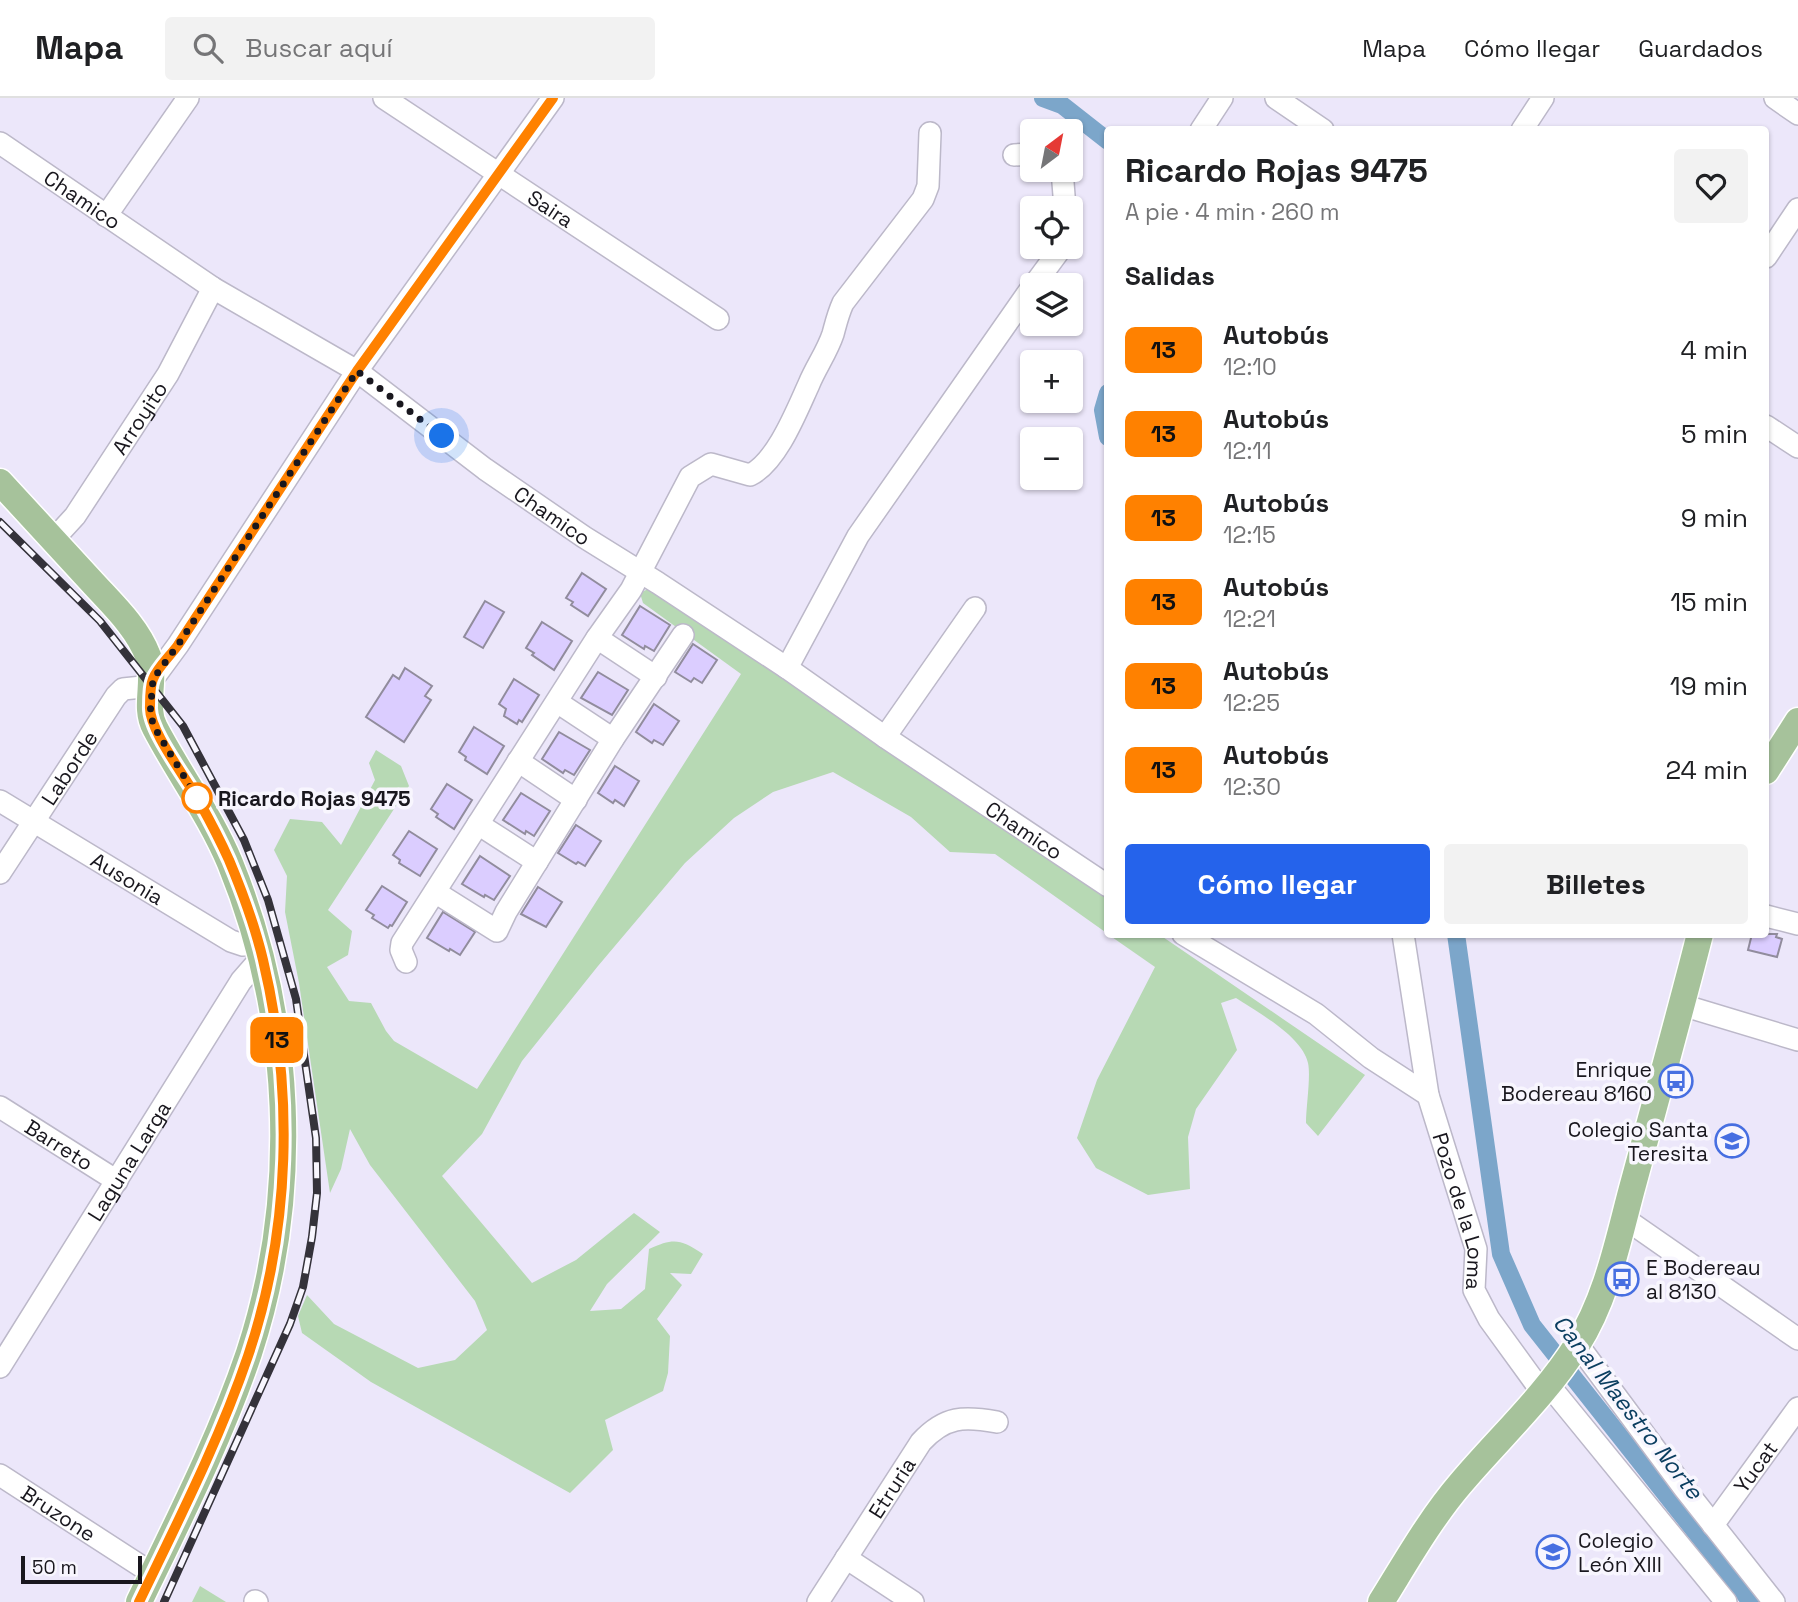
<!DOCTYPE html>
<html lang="es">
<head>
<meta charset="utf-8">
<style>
	:root { --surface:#fff; --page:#f2f2f2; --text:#202124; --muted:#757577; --line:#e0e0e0; --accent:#2563eb }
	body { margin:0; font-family:"Space Grotesk",sans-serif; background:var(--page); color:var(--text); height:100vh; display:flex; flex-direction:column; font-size:26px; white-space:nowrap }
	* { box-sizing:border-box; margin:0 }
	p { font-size:23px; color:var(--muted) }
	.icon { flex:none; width:38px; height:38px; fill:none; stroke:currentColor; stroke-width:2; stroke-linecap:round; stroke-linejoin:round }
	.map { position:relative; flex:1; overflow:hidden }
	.sheet { position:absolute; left:1104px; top:28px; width:665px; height:812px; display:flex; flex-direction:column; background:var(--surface); border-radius:7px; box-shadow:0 2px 5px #0004 }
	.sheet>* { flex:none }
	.badge { padding:0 14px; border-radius:10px; font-size:24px; line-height:46px }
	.needle { width:46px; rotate:32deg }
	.tools { position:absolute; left:1020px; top:21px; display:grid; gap:14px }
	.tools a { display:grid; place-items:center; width:63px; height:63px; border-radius:7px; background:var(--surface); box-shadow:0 2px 5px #0004; font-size:35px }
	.scale { position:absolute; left:21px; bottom:18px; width:121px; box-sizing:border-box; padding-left:7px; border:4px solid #19171e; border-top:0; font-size:19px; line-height:24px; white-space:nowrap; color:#19171e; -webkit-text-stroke:5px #f8f6fe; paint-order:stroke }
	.you { position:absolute; width:35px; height:35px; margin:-18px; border:5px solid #fff; border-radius:50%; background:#1a73e8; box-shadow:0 0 0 10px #1a73e833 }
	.map>.badge { position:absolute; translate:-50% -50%; box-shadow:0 0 0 4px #fff }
	h2 { padding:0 21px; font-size:26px; line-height:63px }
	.round { display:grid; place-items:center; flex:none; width:74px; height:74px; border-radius:7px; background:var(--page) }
	.headline { display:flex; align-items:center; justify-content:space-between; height:119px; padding:0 21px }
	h1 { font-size:33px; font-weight:600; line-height:52px }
	.action { display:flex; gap:14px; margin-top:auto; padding:14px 21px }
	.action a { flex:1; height:80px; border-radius:7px; background:var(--accent); color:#fff; font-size:28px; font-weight:600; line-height:80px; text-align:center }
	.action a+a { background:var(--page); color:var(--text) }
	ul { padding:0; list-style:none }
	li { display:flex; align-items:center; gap:21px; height:84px; padding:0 21px }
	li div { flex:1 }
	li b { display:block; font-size:26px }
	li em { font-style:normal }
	li .badge { min-width:77px; font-weight:700; text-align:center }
	header { display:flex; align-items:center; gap:42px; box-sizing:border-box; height:98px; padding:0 35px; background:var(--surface); border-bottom:2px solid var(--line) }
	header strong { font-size:33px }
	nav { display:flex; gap:38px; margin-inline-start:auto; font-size:24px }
	.search { width:490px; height:63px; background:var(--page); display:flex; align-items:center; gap:18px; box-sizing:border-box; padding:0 24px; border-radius:7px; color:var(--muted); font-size:26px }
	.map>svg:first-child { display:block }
</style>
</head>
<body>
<header>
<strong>Mapa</strong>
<div class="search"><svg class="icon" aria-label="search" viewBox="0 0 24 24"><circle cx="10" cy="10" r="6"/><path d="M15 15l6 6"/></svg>Buscar aquí</div>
<nav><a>Mapa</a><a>Cómo llegar</a><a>Guardados</a></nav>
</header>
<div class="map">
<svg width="1798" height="1504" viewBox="0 0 1798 1504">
	<rect width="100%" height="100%" fill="#ece7fa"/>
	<g fill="#b7d9b4">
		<path d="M652 489 1108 801V836L995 756 950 754 911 719 833 674 773 694 734 720 685 765 598 868 522 963 482 1036 442 1078 532 1185 576 1162 634 1115 660 1134 607 1186 590 1213 621 1211 645 1191 649 1151C674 1140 680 1141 703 1156L691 1176 670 1175 682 1187 657 1221 670 1238 668 1275 663 1293 605 1322 613 1352 570 1395 371 1284 302 1235 298 1218 307 1197 334 1226 418 1270 455 1262 487 1232 475 1203 370 1067 350 1031 341 1071 330 1095 299 885 285 814 287 778 274 752 290 721 322 724 341 747 375 682 369 665 376 652 401 668 409 688 328 812 352 833 348 857 327 869 349 903 371 905 386 933 394 943 477 991 741 576 643 505 640 495Z"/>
		<path d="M1109 837H1160L1365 977 1318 1038 1306 1025C1306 1009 1311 978 1308 965 1302 938 1257 914 1236 900L1221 905 1237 952 1196 1011 1188 1039 1190 1091 1148 1097 1096 1070 1077 1040 1097 982 1155 869Z"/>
		<path d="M200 1488 226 1504H192Z"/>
	</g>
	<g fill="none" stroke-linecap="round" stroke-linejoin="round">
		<g stroke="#7ca6ca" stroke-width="18">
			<path d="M1043 0 1062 7 1108 43"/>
			<path d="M1108 295 1103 312 1108 339"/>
			<path d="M1456 836 1501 1156 1532 1227 1751 1504"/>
		</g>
	</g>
	<g fill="#dbcdff" stroke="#918c9d" stroke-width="2">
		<path d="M582 475 606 491 588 518 571 507 573 504 566 500Z"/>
		<path d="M485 503 504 514 483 550 464 539Z"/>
		<path d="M640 508 670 527 654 553 645 548 644 551 622 537Z"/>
		<path d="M542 524 572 543 554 572 532 557 534 555 526 550Z"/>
		<path d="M693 546 717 562 702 585 694 580 691 584 675 574Z"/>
		<path d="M405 570 432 588 425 598 431 602 404 644 366 619 393 577 399 581Z"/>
		<path d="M598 574 628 592 612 617 581 600Z"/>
		<path d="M514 581 539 597 522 624 519 622 517 626 504 618 506 611 499 606Z"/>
		<path d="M654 606 679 623 663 647 654 642 652 645 636 634Z"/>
		<path d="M474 629 504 648 487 676 465 662 466 659 459 654Z"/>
		<path d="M559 634 590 652 574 677 565 672 563 675 542 661Z"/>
		<path d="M615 668 639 683 624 708 615 702 613 705 598 695Z"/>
		<path d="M447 686 472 702 454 731 436 719 438 716 431 711Z"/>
		<path d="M521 695 550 713 534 738 526 733 525 736 503 722Z"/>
		<path d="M576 727 601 743 585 768 578 764 576 766 558 755Z"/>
		<path d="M409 733 437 751 420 778 399 765 400 762 393 757Z"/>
		<path d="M480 758 510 778 494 802 485 797 484 799 462 786Z"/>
		<path d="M382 788 407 804 392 828 390 827 388 830 372 820 374 817 366 812Z"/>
		<path d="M538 789 562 804 546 829 521 816Z"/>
		<path d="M443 814 475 834 460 857 450 851 449 853 427 840Z"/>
		<path d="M1752 836H1777L1776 839 1782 841 1777 859 1748 852Z"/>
	</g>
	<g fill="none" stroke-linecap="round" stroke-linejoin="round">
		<defs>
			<g id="minor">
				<path id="s1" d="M384 0 718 221"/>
				<path d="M1276 0 1323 32"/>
				<path d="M1775 0 1798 16"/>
				<path d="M1201 32 1222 0"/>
				<path d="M1522 32 1543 0"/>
				<path id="s2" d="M0 45 213 190 357 273 485 371 584 439 658 485 787 570 885 639 1108 788"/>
				<path d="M1014 57 1032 56"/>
				<path d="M1062 72 1065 110"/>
				<path d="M106 118 188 0"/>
				<path d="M1766 159 1798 111"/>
				<path d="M1034 187 1062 149"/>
				<path d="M1766 328 1798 349"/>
				<path id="s3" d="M53 442 75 418 168 276 213 190"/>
				<path d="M597 540 656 579"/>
				<path d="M787 570 858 438 1032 189"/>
				<path d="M153 581 178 547 357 273 553 0"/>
				<path d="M557 604 613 641"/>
				<path d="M885 639 975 510"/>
				<path d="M518 663 576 702"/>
				<path id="s4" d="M0 703 231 843 243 847 257 842"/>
				<path d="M478 726 537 764"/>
				<path id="s5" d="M0 775 116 598 123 591 152 588"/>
				<path d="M435 794 497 833 506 814 613 641 683 537"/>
				<path d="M1766 818 1798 826"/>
				<path d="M1183 836 1316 916 1371 960 1428 997"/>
				<path id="s6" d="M1403 836 1428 997 1476 1151 1474 1192 1489 1221 1542 1294"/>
				<path d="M406 864 401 852 402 845 597 540 631 492 690 379 711 366 750 377C777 364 797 312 809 286 816 269 827 254 833 236 836 225 838 216 843 205L923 101 928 88 930 35"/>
				<path d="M1682 907 1798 942"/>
				<path id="s7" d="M0 1009 117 1083"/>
				<path d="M1624 1120 1798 1241"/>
				<path d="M1578 1247 1684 1390 1774 1504"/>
				<path id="s8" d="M0 1269 241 883 262 859"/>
				<path d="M1548 1286 1726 1504"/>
				<path id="s9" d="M0 1377 153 1476"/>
				<path id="s10" d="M1713 1427 1798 1310"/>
				<path d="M846 1460 913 1504"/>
				<path d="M255 1503 257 1504"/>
				<path id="s11" d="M818 1504 921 1344C945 1318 964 1318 997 1324"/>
			</g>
			<g id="major">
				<path d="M0 384C31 418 62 451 92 484 112 506 137 529 148 558 157 582 143 608 155 630 179 676 210 717 230 765 293 920 301 1096 249 1255 220 1341 178 1423 139 1504"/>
				<path d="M1766 673 1798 623"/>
				<path d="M1381 1504C1406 1464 1430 1421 1461 1385 1499 1340 1545 1298 1577 1247 1608 1199 1619 1137 1634 1083 1656 1001 1679 919 1700 836"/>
			</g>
		</defs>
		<use href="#minor" stroke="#bcb8c9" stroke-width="24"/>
		<use href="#major" stroke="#fff" stroke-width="29"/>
		<use href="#minor" stroke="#fff" stroke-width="21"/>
		<use href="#major" stroke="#a6c29b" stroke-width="26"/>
		<defs>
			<path id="rail" d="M0 424 100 523 183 628 244 742 268 802 296 901 316 1040 317 1095 312 1139 303 1189 290 1226 164 1504"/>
		</defs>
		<use href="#rail" stroke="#34323a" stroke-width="8"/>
		<use href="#rail" stroke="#f8f6fe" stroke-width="5" stroke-dasharray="16" stroke-linecap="butt"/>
	</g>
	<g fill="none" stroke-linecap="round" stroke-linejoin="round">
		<defs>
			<path id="line" d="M139 1504C178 1423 219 1343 248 1258 291 1131 294 992 263 862 255 828 242 793 229 762 220 742 210 723 200 705 188 682 148 632 150 608 150 600 150 588 153 581 157 570 171 557 178 547L357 273 553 0"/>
		</defs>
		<use href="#line" stroke="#fff" stroke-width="16"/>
		<use href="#line" stroke="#ff8100" stroke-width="10"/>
		<path stroke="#19171e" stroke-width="7" stroke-dasharray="0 12.6" d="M197 700 200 705 156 632 150 617 153 581 178 547 357 273 442 338"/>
	</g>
	<defs>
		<symbol id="bus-ring" viewBox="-11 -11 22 22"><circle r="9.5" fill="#f8f6fe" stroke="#476fe1" stroke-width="1.5"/><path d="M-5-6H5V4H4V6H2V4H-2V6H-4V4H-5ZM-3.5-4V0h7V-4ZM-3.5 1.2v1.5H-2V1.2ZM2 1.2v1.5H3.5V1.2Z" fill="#476fe1"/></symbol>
		<symbol id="school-ring" viewBox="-11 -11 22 22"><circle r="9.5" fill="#f8f6fe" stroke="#476fe1" stroke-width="1.5"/><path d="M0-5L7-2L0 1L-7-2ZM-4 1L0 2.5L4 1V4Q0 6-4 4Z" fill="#476fe1"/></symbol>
	</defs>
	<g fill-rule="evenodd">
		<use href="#bus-ring" x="1657" y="964" width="38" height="38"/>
		<use href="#school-ring" x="1713" y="1024" width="38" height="38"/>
		<use href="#bus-ring" x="1603" y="1162" width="38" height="38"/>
		<use href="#school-ring" x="1534" y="1435" width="38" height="38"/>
	</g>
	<circle fill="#fff" stroke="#ff8100" stroke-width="3.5" cx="197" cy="700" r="14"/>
	<g text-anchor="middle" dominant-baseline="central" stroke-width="7" stroke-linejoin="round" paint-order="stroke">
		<g font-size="21" fill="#19171e" stroke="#f8f6fe">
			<text stroke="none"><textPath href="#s2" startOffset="100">Chamico</textPath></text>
			<text stroke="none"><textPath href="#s1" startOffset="200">Saira</textPath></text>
			<text stroke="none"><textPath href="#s3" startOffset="150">Arroyito</textPath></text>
			<text stroke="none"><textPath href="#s2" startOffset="667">Chamico</textPath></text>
			<text stroke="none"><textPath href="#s5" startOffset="126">Laborde</textPath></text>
			<text stroke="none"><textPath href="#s2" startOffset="1234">Chamico</textPath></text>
			<text stroke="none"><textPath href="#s4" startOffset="149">Ausonia</textPath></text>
			<text stroke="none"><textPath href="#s7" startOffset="70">Barreto</textPath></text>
			<text stroke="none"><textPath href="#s8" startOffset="243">Laguna Larga</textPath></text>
			<text stroke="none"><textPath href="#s6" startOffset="284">Pozo de la Loma</textPath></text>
			<text stroke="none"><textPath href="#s10" startOffset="72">Yucat</textPath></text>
			<text stroke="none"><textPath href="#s11" startOffset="136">Etruria</textPath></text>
			<text stroke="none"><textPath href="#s9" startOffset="70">Bruzone</textPath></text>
		</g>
		<g font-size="21" font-weight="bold" fill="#19171e" stroke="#f8f6fe" text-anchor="start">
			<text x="218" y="700">Ricardo Rojas 9475</text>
		</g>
		<g font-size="21" fill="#19171e" stroke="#f8f6fe" text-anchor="end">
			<text x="1652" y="971">Enrique<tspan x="1652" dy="24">Bodereau 8160</tspan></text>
			<text x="1708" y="1031">Colegio Santa<tspan x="1708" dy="24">Teresita</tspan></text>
			<text x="1646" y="1169" text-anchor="start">E Bodereau<tspan x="1646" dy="24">al 8130</tspan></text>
			<text x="1578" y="1442" text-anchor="start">Colegio<tspan x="1578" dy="24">León XIII</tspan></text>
		</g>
		<g font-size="23" font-style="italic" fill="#0b3e60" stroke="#f8f6fe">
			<text transform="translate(1628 1309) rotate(52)">Canal Maestro Norte</text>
		</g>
	</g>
</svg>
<div class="tools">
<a><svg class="needle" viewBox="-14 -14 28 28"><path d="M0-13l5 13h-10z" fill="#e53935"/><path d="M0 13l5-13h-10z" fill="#757577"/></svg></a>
<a><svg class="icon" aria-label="locate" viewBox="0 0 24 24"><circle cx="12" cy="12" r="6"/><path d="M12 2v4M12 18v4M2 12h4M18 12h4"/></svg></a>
<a><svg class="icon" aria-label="layers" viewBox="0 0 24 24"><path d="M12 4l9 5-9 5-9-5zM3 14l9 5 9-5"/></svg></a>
<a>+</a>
<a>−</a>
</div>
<div class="scale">50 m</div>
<div class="you" style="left:442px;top:338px"></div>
<b class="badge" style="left:277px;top:942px;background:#ff8100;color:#111">13</b>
<section class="sheet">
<div class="headline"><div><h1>Ricardo Rojas 9475</h1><p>A pie · 4 min · 260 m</p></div><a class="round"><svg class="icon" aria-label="heart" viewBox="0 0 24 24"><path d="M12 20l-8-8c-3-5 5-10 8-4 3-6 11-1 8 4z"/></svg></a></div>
<h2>Salidas</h2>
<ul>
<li><span class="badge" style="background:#ff8100;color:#111">13</span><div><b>Autobús</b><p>12:10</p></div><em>4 min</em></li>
<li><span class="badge" style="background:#ff8100;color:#111">13</span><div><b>Autobús</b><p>12:11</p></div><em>5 min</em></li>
<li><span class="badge" style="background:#ff8100;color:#111">13</span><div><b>Autobús</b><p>12:15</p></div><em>9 min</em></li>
<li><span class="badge" style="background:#ff8100;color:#111">13</span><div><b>Autobús</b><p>12:21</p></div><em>15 min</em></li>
<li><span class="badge" style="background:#ff8100;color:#111">13</span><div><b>Autobús</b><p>12:25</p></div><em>19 min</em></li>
<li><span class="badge" style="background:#ff8100;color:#111">13</span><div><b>Autobús</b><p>12:30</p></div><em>24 min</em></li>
</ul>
<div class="action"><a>Cómo llegar</a><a>Billetes</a></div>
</section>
</div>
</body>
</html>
